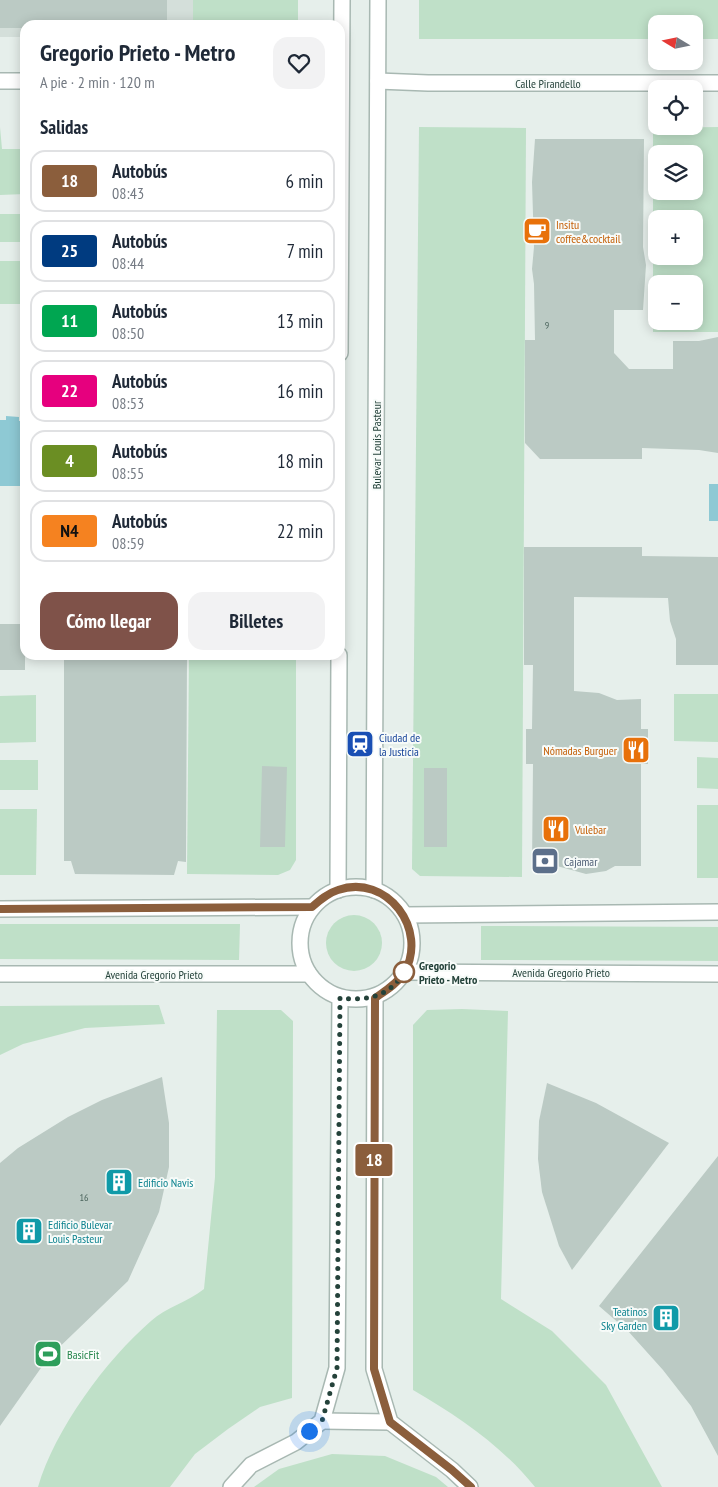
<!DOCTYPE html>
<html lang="es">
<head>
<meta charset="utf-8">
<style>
	:root { --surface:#fff; --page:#f2f2f3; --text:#1f2937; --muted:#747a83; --line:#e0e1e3; --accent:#7f5249 }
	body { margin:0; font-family:"PT Sans Narrow",sans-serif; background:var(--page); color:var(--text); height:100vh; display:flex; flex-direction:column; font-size:19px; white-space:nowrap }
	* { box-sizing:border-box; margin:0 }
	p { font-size:16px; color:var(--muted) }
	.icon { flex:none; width:28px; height:28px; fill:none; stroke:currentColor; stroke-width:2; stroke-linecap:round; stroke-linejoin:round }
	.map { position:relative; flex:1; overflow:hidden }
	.panel { position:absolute; left:20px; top:20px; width:325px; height:640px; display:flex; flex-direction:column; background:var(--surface); border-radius:15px; box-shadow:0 2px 12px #0003 }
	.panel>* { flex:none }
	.badge { padding:0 10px; border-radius:4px; font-size:18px; line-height:32px }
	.needle { width:32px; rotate:280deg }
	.buttons { position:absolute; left:648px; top:15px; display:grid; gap:10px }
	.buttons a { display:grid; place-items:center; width:55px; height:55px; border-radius:10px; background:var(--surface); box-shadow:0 2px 12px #0003; font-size:25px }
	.you { position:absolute; width:25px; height:25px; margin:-12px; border:4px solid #fff; border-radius:50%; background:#1a73e8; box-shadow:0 0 0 8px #1a73e833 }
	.map>.badge { position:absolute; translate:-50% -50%; box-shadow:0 0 0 2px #fff }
	h2 { padding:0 20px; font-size:19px; line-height:45px }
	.round { display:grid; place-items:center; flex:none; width:52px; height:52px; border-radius:15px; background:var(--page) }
	.summary { display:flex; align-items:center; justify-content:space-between; height:85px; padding:0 20px }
	h1 { font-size:24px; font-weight:700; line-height:38px }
	.primary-button { display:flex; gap:10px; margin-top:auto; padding:10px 20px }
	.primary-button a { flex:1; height:58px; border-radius:15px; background:var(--accent); color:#fff; font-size:20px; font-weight:700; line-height:58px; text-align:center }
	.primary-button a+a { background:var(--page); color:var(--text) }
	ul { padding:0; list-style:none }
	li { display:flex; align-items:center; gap:15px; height:62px; margin:0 10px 8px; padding:0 10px; border:2px solid var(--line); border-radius:15px }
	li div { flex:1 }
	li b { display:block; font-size:19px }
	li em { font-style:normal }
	li .badge { min-width:55px; font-weight:700; text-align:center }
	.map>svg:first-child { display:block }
</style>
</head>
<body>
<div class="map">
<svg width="718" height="1487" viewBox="0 0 718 1487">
	<rect width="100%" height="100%" fill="#e6efeb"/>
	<path fill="#d4dfda" d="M0 0H193V25H25V37H0Z"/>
	<g fill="#bfe0c8" fill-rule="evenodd">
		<rect x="193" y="0" width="105" height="25"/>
		<path d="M419 0H718V39H694V24H656V39H419Z"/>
		<path d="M0 127 2 149H25V194L0 195Z"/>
		<path d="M419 127 526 128 522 877 420 876 412 869Z"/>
		<path d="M718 127V332H653V128ZM656 154H694V191H656ZM656 219H694V256H656ZM656 284H694V321H656Z"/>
		<rect x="0" y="214" width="25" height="28"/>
		<rect x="0" y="261" width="25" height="43"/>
		<path d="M189 655H296V860L290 870 278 875 187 874Z"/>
		<path d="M674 694H718V742L674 741Z"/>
		<path d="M36 695V742L0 743V696Z"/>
		<path d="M697 757 718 758V789L697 788Z"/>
		<rect x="0" y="760" width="38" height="30"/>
		<rect x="697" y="805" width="21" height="73"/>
		<path d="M0 809H37L36 875H0Z"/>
		<circle cx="354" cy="943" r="28"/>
		<path d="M0 924H240L239 960 0 959Z"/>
		<path d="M481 926 718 927V961L481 960Z"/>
		<path d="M159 1005 165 1024 85 1028 23 1044 0 1055V1006Z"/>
		<path d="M462 1009 508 1011 501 1299 552 1331 606 1385 662 1487H535C501 1445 459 1417 413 1390V1025L427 1010Z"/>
		<path d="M217 1010H281L293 1021 292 1398 260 1407 228 1429 195 1454 170 1487H38C55 1429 106 1360 151 1321 166 1307 188 1302 204 1289L215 1177Z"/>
		<path d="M332 1454 385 1456 436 1477 448 1487H254L279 1469Z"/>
	</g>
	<g fill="#8ec9d4">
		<path d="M6 416 19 417V421H25V486H0V420H6Z"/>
		<rect x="709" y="484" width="9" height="37"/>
	</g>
	<g fill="#bbcac4">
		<path d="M0 0H167V25H25V28H0Z"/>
		<path d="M535 139H644L643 247 646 265 643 310H614V353L629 369H673V341H699L718 337V453L699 450 642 448V459H540L525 443V340H535L534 284 532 269 534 247 532 182Z"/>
		<path d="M524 547H642V556L718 557V665H676V639L670 621 668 598 574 597V691L599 693 617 700 641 699V729H648V764H641V866H615L606 871 586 874 557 866H532L533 764H526V729H532L533 665H524Z"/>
		<rect x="0" y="624" width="25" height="46"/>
		<path d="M64 655H187L186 862 178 861 174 875 75 874 71 861H64Z"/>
		<path d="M262 766 287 767 285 847H260Z"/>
		<rect x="424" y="768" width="23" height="79"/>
		<path d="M162 1077 169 1123V1167L159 1212 128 1281 48 1358 0 1426V1163L18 1148 68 1117 102 1100Z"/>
		<path d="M547 1083 596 1103 669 1143 572 1270 559 1246 542 1192 538 1159 539 1121Z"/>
		<path d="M718 1156V1456L691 1406 663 1370 628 1331 599 1306Z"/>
	</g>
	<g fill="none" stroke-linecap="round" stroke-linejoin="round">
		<defs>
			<g id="minor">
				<path d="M0 81H25"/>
				<path d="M378 81 428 83H718"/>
			</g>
			<g id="tertiary">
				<path d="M340 353 342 0"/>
				<circle cx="356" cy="943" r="56"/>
				<path d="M338 890 339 655"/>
				<path d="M374 890 378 0"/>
				<path d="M0 909 313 907"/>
				<path d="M405 915 718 912"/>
				<path d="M405 972 718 974"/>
				<path d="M0 974H309"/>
				<path d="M375 998 374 1369 390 1422 452 1470 470 1487"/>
				<path d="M322 1421 390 1422"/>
				<path d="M231 1487 251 1465 296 1442 322 1421 337 1368 340 998"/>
			</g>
		</defs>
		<use href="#minor" stroke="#a8b8b2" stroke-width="18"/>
		<use href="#tertiary" stroke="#a8b8b2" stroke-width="18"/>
		<use href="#minor" stroke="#fff" stroke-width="15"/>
		<use href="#tertiary" stroke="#fff" stroke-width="15"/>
	</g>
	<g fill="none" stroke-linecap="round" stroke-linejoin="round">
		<defs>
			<path id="line" d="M0 909 312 907C320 900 328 893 338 890 387 873 429 930 404 973 397 984 385 991 375 998L374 1369 390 1422 452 1470 471 1487"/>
		</defs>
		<use href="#line" stroke="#fff" stroke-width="11"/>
		<use href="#line" stroke="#8b5e3c" stroke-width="8"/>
		<path stroke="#24423a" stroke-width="5" stroke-dasharray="0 9" d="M309 1431 322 1421 337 1368 340 998C366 1001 390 997 404 972"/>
	</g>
	<defs>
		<symbol id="cafe-square" viewBox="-11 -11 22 22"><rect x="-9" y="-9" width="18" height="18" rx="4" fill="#e8710a" stroke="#f7fbf9"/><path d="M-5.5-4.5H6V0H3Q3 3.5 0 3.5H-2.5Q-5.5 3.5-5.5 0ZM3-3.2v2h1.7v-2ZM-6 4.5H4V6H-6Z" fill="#fff"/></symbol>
		<symbol id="station-square" viewBox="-11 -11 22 22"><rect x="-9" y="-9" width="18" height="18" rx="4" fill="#1a4fb4" stroke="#f7fbf9"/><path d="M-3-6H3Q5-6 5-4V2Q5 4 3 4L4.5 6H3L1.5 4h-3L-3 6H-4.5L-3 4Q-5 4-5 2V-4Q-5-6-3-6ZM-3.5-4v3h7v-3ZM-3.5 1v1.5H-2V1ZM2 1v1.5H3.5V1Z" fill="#fff"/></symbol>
		<symbol id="restaurant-square" viewBox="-11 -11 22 22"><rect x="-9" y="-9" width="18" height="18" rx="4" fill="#e8710a" stroke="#f7fbf9"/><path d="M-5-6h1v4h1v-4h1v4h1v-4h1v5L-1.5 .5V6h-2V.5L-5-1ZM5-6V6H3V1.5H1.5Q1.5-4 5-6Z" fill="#fff"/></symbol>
		<symbol id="bank-square" viewBox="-11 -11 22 22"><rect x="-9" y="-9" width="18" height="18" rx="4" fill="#5c6f8a" stroke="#f7fbf9"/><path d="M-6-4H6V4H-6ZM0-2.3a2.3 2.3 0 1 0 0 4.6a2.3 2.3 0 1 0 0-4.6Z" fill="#fff"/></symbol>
		<symbol id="building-square" viewBox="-11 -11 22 22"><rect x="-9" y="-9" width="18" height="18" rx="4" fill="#0f9aa8" stroke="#f7fbf9"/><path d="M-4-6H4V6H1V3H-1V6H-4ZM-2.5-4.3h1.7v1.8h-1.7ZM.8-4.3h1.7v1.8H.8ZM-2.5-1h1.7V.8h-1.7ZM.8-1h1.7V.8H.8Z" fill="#fff"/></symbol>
		<symbol id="stadium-square" viewBox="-11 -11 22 22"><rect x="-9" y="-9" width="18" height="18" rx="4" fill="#2e9e5b" stroke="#f7fbf9"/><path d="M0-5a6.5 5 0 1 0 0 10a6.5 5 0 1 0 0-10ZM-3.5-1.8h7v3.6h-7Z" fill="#fff"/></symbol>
	</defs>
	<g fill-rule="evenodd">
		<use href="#cafe-square" x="521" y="215" width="32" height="32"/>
		<use href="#station-square" x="344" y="728" width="32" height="32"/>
		<use href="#restaurant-square" x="620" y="734" width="32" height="32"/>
		<use href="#restaurant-square" x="540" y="813" width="32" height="32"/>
		<use href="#bank-square" x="529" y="845" width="32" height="32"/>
		<use href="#building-square" x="103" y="1166" width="32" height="32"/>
		<use href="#building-square" x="13" y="1215" width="32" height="32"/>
		<use href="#building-square" x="650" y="1302" width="32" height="32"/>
		<use href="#stadium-square" x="32" y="1338" width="32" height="32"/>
	</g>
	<circle fill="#fff" stroke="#8b5e3c" stroke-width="2.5" cx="404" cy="972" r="10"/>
	<g text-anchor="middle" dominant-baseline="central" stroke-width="4" stroke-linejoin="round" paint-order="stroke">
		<g font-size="10" fill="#4a645c">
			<text x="547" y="325">9</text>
			<text x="84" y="1197">16</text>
		</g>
		<g font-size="12" fill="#24423a" stroke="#f7fbf9">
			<text x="548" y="83">Calle Pirandello</text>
			<text transform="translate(376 445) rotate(-90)">Bulevar Louis Pasteur</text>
			<text x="561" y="972">Avenida Gregorio Prieto</text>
			<text x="154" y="974">Avenida Gregorio Prieto</text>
		</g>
		<g font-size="12" fill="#c56008" stroke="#f7fbf9" text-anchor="start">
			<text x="556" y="224">Insitu<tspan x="556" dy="14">coffee&amp;cocktail</tspan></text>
			<text x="617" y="750" text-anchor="end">Nómadas Burguer</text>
			<text x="575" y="829">Vulebar</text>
		</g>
		<g font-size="12" fill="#164399" stroke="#f7fbf9" text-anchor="start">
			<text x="379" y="737">Ciudad de<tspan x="379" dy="14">la Justicia</tspan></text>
		</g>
		<g font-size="12" fill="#4e5e75" stroke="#f7fbf9" text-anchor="start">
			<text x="564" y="861">Cajamar</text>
		</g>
		<g font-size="12" font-weight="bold" fill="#24423a" stroke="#f7fbf9" text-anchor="start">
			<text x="419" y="965">Gregorio<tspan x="419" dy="14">Prieto - Metro</tspan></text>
		</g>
		<g font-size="12" fill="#0d838f" stroke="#f7fbf9" text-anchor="start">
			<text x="138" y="1182">Edificio Navis</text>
			<text x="48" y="1224">Edificio Bulevar<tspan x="48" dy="14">Louis Pasteur</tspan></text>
			<text x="647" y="1311" text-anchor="end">Teatinos<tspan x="647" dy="14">Sky Garden</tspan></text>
		</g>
		<g font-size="12" fill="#27864d" stroke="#f7fbf9" text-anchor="start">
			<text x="67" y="1354">BasicFit</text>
		</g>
	</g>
</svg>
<div class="buttons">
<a><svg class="needle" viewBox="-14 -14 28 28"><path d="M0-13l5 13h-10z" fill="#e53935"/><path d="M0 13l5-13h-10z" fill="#747a83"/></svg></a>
<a><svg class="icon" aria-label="locate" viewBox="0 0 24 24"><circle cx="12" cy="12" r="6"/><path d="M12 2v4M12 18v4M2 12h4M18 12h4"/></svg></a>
<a><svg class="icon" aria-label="layers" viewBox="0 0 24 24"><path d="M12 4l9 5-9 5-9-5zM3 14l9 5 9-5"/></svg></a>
<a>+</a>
<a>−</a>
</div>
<div class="you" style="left:309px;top:1431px"></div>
<b class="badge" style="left:374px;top:1160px;background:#8b5e3c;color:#fff">18</b>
<section class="panel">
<div class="summary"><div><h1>Gregorio Prieto - Metro</h1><p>A pie · 2 min · 120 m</p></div><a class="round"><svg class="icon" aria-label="heart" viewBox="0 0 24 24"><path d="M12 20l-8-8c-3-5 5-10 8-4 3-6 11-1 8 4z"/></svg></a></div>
<h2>Salidas</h2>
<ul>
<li><span class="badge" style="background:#8b5e3c;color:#fff">18</span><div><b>Autobús</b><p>08:43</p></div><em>6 min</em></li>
<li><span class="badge" style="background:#003b80;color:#fff">25</span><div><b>Autobús</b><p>08:44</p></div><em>7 min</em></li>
<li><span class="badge" style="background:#00a651;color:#fff">11</span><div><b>Autobús</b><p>08:50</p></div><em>13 min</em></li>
<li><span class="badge" style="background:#e6007e;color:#fff">22</span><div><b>Autobús</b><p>08:53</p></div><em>16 min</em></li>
<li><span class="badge" style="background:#6b8e23;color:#fff">4</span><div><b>Autobús</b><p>08:55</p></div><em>18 min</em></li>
<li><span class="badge" style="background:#f58220;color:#111">N4</span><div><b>Autobús</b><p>08:59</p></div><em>22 min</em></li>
</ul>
<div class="primary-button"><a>Cómo llegar</a><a>Billetes</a></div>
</section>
</div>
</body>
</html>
